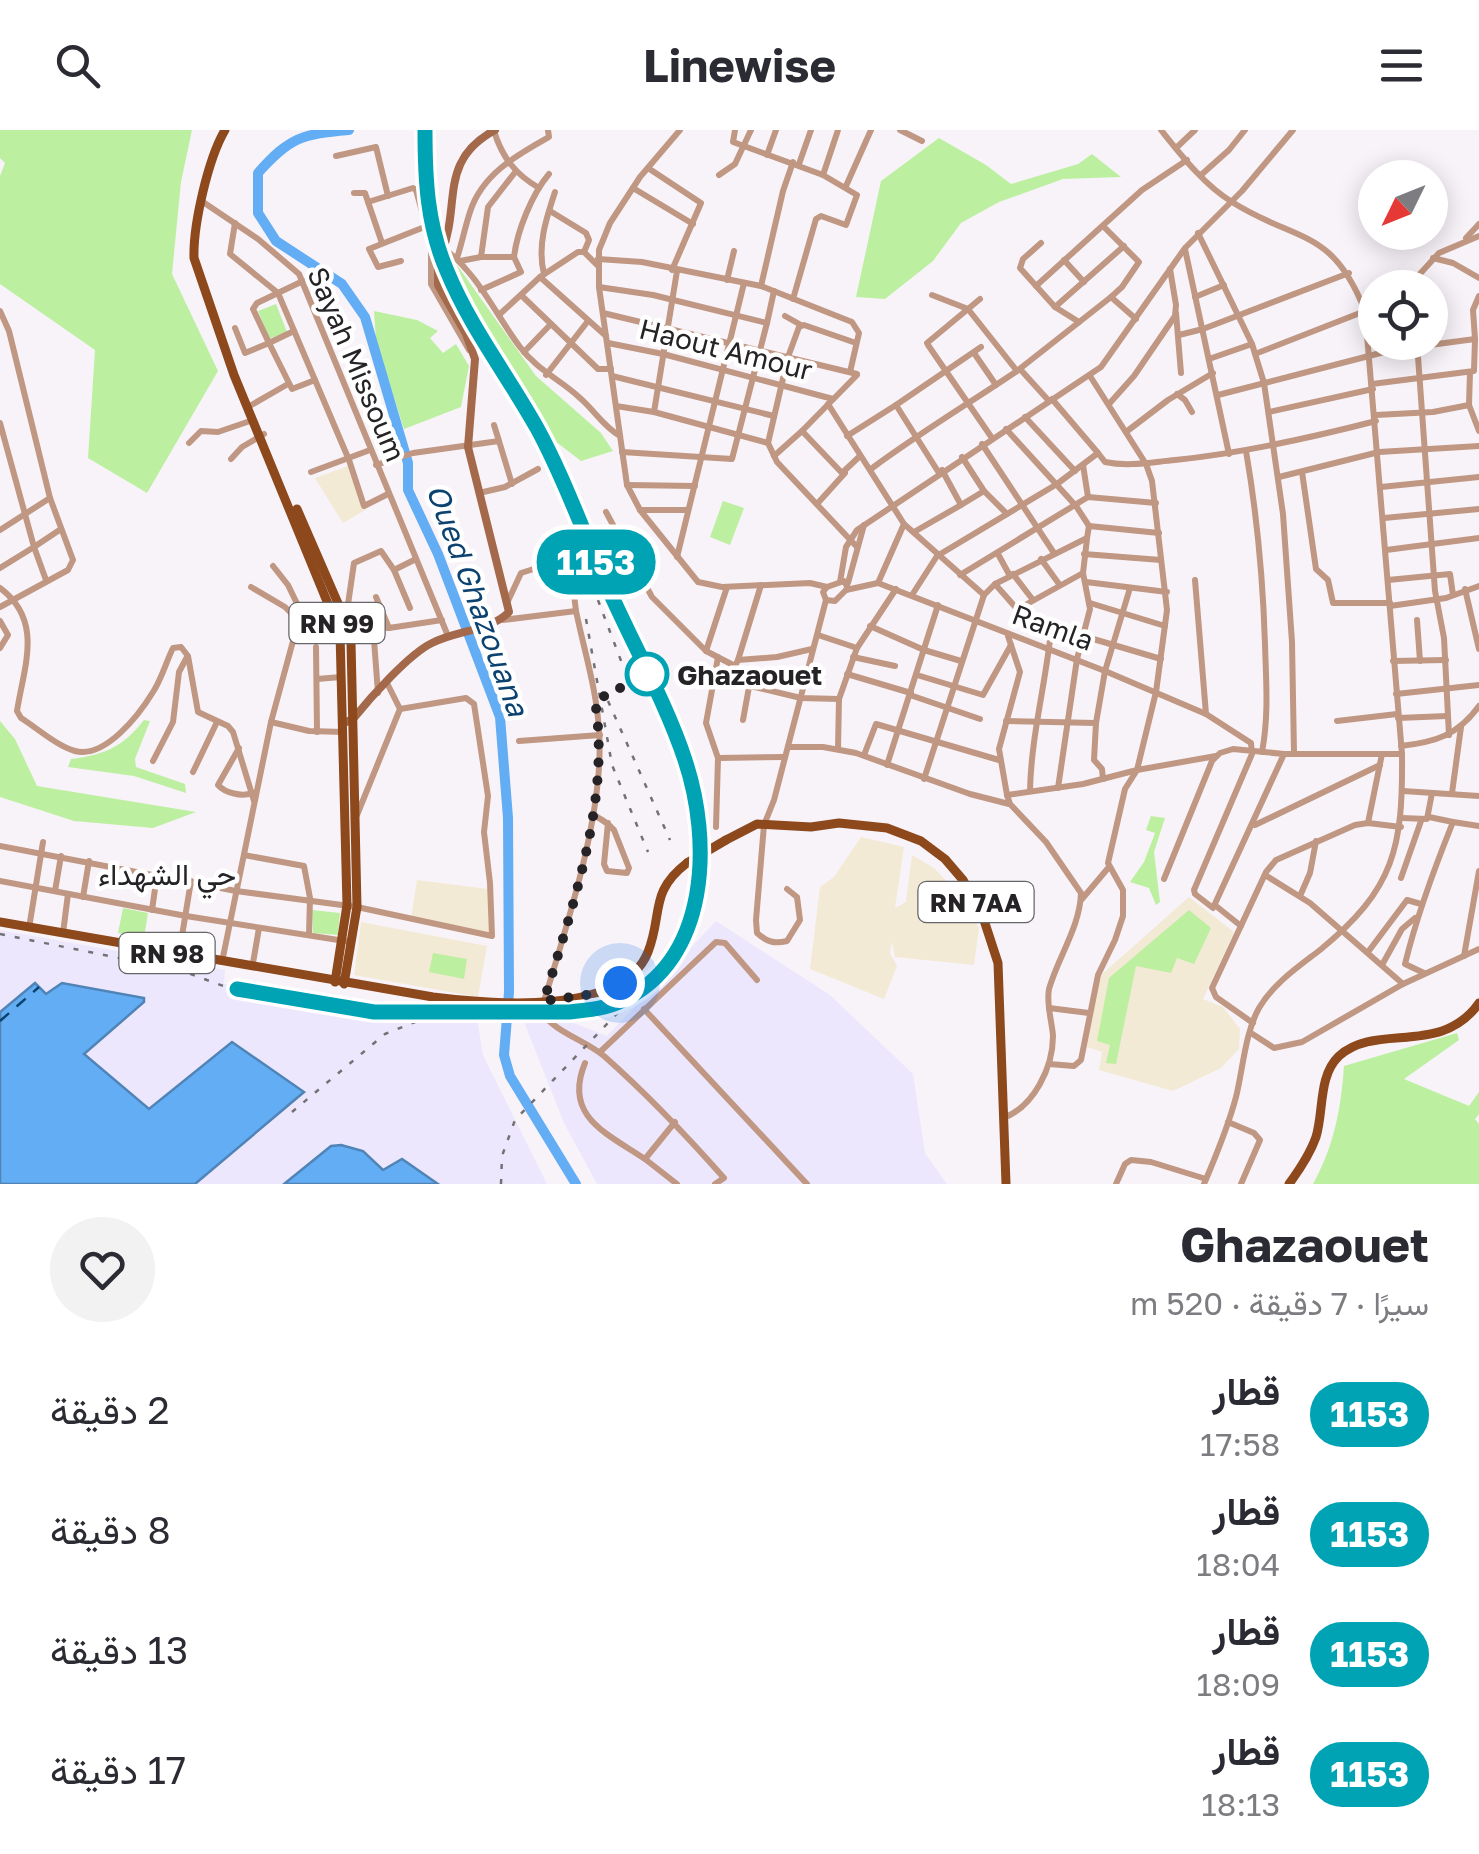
<!DOCTYPE html>
<html lang="ar">
<head>
<meta charset="utf-8">
<style>
	:root { --surface:#fff; --page:#f2f2f3; --text:#2b2b33; --muted:#7c7c81 }
	body { margin:0; font-family:"Golos Text",Vazirmatn,sans-serif; background:var(--page); color:var(--text); direction:rtl; height:100vh; display:flex; flex-direction:column; font-size:38px; white-space:nowrap }
	* { box-sizing:border-box; margin:0 }
	p { font-size:32px; color:var(--muted) }
	.icon { flex:none; width:55px; height:55px; fill:none; stroke:currentColor; stroke-width:2; stroke-linecap:round; stroke-linejoin:round }
	.map { position:relative; height:1054px; overflow:hidden; direction:ltr }
	.panel { display:flex; flex-direction:column; background:var(--surface); flex:1 }
	.panel>* { flex:none }
	.badge { padding:0 20px; border-radius:32px; font-size:35px; line-height:65px }
	.needle { width:65px; rotate:227deg }
	.fabs { position:absolute; left:1358px; top:30px; display:grid; gap:20px }
	.fabs a { display:grid; place-items:center; width:90px; height:90px; border-radius:50%; background:var(--surface); box-shadow:0 5px 25px #0003; font-size:50px }
	.you { position:absolute; width:50px; height:50px; margin:-25px; border:8px solid #fff; border-radius:50%; background:#1a73e8; box-shadow:0 0 0 15px #1a73e833 }
	.map>.badge { position:absolute; translate:-50% -50%; box-shadow:0 0 0 5px #fff }
	.round { display:grid; place-items:center; flex:none; width:105px; height:105px; border-radius:52px; background:var(--page) }
	.overview { display:flex; align-items:center; justify-content:space-between; height:170px; padding:0 50px }
	h1 { font-size:48px; font-weight:700; line-height:75px }
	ul { padding:0; list-style:none }
	li { display:flex; align-items:center; gap:30px; height:120px; padding:0 50px }
	li div { flex:1 }
	li b { display:block; font-size:38px }
	li em { font-style:normal }
	li .badge { min-width:110px; font-weight:700; text-align:center }
	header { display:flex; justify-content:space-between; align-items:center; height:130px; padding:0 50px; background:var(--surface); font-size:45px; font-weight:700 }
	.map>svg:first-child { display:block }
</style>
</head>
<body>
<header><svg class="icon" aria-label="menu" viewBox="0 0 24 24"><path d="M4 6h16M4 12h16M4 18h16"/></svg>Linewise<svg class="icon" aria-label="search" viewBox="0 0 24 24"><circle cx="10" cy="10" r="6"/><path d="M15 15l6 6"/></svg></header>
<div class="map">
<svg width="1479" height="1054" viewBox="0 0 1479 1054">
	<rect width="100%" height="100%" fill="#f8f3f9"/>
	<g fill="#ede7fd">
		<path d="M716 791 830 865 913 944 925 1023 947 1054H597L564 993 522 887 556 886 607 906Z"/>
		<path d="M0 800 225 840 224 854 355 878 476 882 483 925 547 1054H438L402 1029 383 1041 363 1021 341 1015 331 1016 284 1054H195L304 962 232 912 149 980 84 924 144 872V868L62 853 46 864 35 853 0 882Z"/>
	</g>
	<g fill="#f3ead5">
		<path d="M348 336 367 379 343 393 315 348Z"/>
		<path d="M861 707 904 717 895 778 906 772 912 725 934 738 962 768 979 798 974 835 895 827 892 812 890 823 897 836 884 869 810 839 820 757 834 747Z"/>
		<path d="M417 750 488 759 489 805 411 788Z"/>
		<path d="M1189 767 1234 802 1203 869 1223 877 1240 899 1239 919 1221 938 1173 961 1099 940 1102 922 1087 917 1100 846Z"/>
		<path d="M361 792 487 816 478 867 354 845Z"/>
	</g>
	<g fill="#bdefa1">
		<path d="M0 0H192L181 52 172 144 218 241 147 363 88 328 95 220 0 154V46L5 33 0 28Z"/>
		<path d="M939 8 986 35 1011 54 1078 34 1092 24 1121 47 1063 49 999 72 961 93 933 131 885 169 856 167 881 51Z"/>
		<path d="M457 135 536 246 601 303 613 321 581 331 551 308 472 191 451 141Z"/>
		<path d="M276 174 287 202 269 209 258 181Z"/>
		<path d="M374 181 417 190 438 201 430 208 443 223 456 214 469 236 461 277 404 299 376 211Z"/>
		<path d="M723 371 744 378 730 415 710 407Z"/>
		<path d="M144 590 150 591 135 629 136 637 185 654 186 663 134 646 68 637 71 629C104 625 123 617 144 590Z"/>
		<path d="M0 591 15 609 37 656 196 682 153 698 74 691 0 667Z"/>
		<path d="M1151 686 1165 688 1154 722 1160 772 1156 775 1149 758 1130 752 1144 732 1155 703 1146 700Z"/>
		<path d="M123 778 148 783 144 808 118 803Z"/>
		<path d="M312 780 340 783 338 805 313 803Z"/>
		<path d="M1189 780 1211 798 1194 834 1177 828 1171 843 1136 836 1116 934 1106 933 1110 915 1097 911 1109 848Z"/>
		<path d="M433 823 467 829 464 849 429 842Z"/>
		<path d="M1457 903 1459 910 1404 949 1469 976 1479 962V984L1475 989 1479 994V1054H1313C1334 1016 1341 979 1344 936Z"/>
	</g>
	<g fill="#63adf4" stroke="#5084b6" stroke-width="2.5">
		<path d="M35 853 46 864 62 853 144 868V872L84 924 149 979 232 912 304 962 195 1054H0V882Z"/>
		<path d="M341 1015 363 1021 383 1040 402 1029 438 1054H284L331 1016Z"/>
	</g>
	<g fill="none" stroke-linecap="round" stroke-linejoin="round">
		<path stroke="#63adf4" stroke-width="10" d="M349 0C302 4 290 7 258 43V83L276 111 342 154 365 187 408 333V360L438 424 500 587 508 688 509 862 504 925 510 946 576 1054"/>
		<path stroke="#0b4270" stroke-width="2.5" stroke-dasharray="12 10" stroke-linecap="butt" d="M0 891 39 857"/>
		<g stroke="#c09782" stroke-width="6">
			<path d="M680 0 640 47 610 93 599 120V157L627 355 640 380 698 452 722 457 810 453 827 457"/>
			<path d="M735 0 733 12 823 45"/>
			<path d="M900 0 922 11"/>
			<path d="M1161 0C1181 25 1204 55 1232 72 1297 113 1332 97 1365 181L1402 624C1403 717 1395 759 1320 820 1298 837 1274 853 1259 878 1245 903 1243 939 1236 967 1228 997 1216 1026 1204 1054"/>
			<path d="M494 1C502 27 515 44 539 58"/>
			<path d="M1176 18 1195 0"/>
			<path d="M767 25 776 0"/>
			<path d="M336 26 376 17 388 66"/>
			<path d="M799 34 811 0"/>
			<path d="M648 38 701 73 672 140"/>
			<path d="M719 45 735 34 751 0"/>
			<path d="M1201 45 1229 20 1245 0"/>
			<path d="M846 56 871 0"/>
			<path d="M633 58 693 94"/>
			<path d="M354 63H365L382 113"/>
			<path d="M203 72 258 109 299 144 448 506"/>
			<path d="M368 72 413 58 416 60 431 114V154L469 220"/>
			<path d="M550 81 586 103 589 110 584 122"/>
			<path d="M235 93 230 124 278 163 349 330 364 376 388 364"/>
			<path d="M1103 96 1139 132 1122 157 1111 167"/>
			<path d="M1198 103 1252 214 1264 253 1283 384 1292 512 1294 623"/>
			<path d="M1466 108 1479 94"/>
			<path d="M1041 113 1023 129 1020 138 1055 177 1079 192"/>
			<path d="M443 118C478 143 495 184 520 217 538 241 560 249 580 268 595 281 603 296 620 306"/>
			<path d="M1185 119 1229 324"/>
			<path d="M481 127 488 77 516 41"/>
			<path d="M457 128C462 113 465 97 470 82 482 44 517 25 549 7L548 0"/>
			<path d="M1433 128 1453 133 1479 148"/>
			<path d="M598 129 642 132 761 156 852 192 859 203 850 242"/>
			<path d="M1064 130 1084 152"/>
			<path d="M401 131 378 137 369 119 427 96"/>
			<path d="M460 131 481 127H514C517 101 532 64 549 44"/>
			<path d="M544 144C537 116 546 89 555 62"/>
			<path d="M540 147 606 206"/>
			<path d="M727 150 734 121"/>
			<path d="M761 156 783 61 793 32"/>
			<path d="M1036 156 1142 60 1187 30"/>
			<path d="M599 157 653 165 767 193 732 329 622 322"/>
			<path d="M1407 158 1439 123 1479 106"/>
			<path d="M481 160 521 142 514 127"/>
			<path d="M521 165 598 239H611"/>
			<path d="M932 165 968 179 980 169"/>
			<path d="M1195 167 1224 155"/>
			<path d="M793 169 816 89 821 86 846 95 857 65 823 45 838 0"/>
			<path d="M1055 177 1124 116"/>
			<path d="M0 181 9 201 50 368 73 430 68 440 0 477"/>
			<path d="M603 183 857 244"/>
			<path d="M1176 183 1181 243"/>
			<path d="M500 184 540 147 578 122H584L598 136"/>
			<path d="M785 186 801 195"/>
			<path d="M767 193 774 161"/>
			<path d="M235 198 245 223 269 213 292 259 315 250"/>
			<path d="M294 201 269 213 253 179 257 173 303 151"/>
			<path d="M1179 205 1203 199 1349 143"/>
			<path d="M1475 209 1473 180 1479 166"/>
			<path d="M608 213 663 224 833 269"/>
			<path d="M1417 213 1435 461 1444 508 1449 605"/>
			<path d="M524 222 550 195"/>
			<path d="M974 223 996 255"/>
			<path d="M1255 224 1365 181"/>
			<path d="M1209 229 1252 214"/>
			<path d="M1020 239 1049 271"/>
			<path d="M1017 241 1111 167 1136 189"/>
			<path d="M1470 242 1469 275 1479 301"/>
			<path d="M546 245 588 191"/>
			<path d="M612 246 774 286"/>
			<path d="M1177 264 1185 270 1192 282"/>
			<path d="M1218 265 1392 220 1475 209 1474 241 1372 254"/>
			<path d="M1052 269 1098 323"/>
			<path d="M828 274 904 394 878 453"/>
			<path d="M1109 274 1134 246 1175 186 1176 175 1170 139"/>
			<path d="M616 276 654 282 768 313 777 332 857 417"/>
			<path d="M248 277 288 254"/>
			<path d="M654 282 677 141"/>
			<path d="M1269 282 1373 259"/>
			<path d="M1376 285 1433 282 1469 275"/>
			<path d="M1025 287 1075 341"/>
			<path d="M0 293 34 417 0 438"/>
			<path d="M494 295 499 311"/>
			<path d="M1006 299 1076 376 1089 396"/>
			<path d="M802 301 857 245"/>
			<path d="M1126 302 1168 270 1213 243"/>
			<path d="M847 306 896 275"/>
			<path d="M189 313 201 301 218 302 253 290"/>
			<path d="M768 313 788 227 799 197 804 195 856 213"/>
			<path d="M982 314 1054 423"/>
			<path d="M1246 321C1257 385 1263 449 1265 514 1266 551 1269 585 1262 622"/>
			<path d="M774 326 802 301 842 343 860 326"/>
			<path d="M231 329 242 317 264 304"/>
			<path d="M376 335 413 323 499 311 512 354"/>
			<path d="M1083 335 1088 367"/>
			<path d="M871 339C918 304 968 274 1017 241L968 179 927 213 928 215 992 308"/>
			<path d="M311 342 370 320"/>
			<path d="M1302 342 1316 439 1328 450 1333 473H1390"/>
			<path d="M939 343 896 275 981 217"/>
			<path d="M1279 347 1379 322 1479 316"/>
			<path d="M627 355 695 356"/>
			<path d="M1381 357 1479 347"/>
			<path d="M984 361 1007 384"/>
			<path d="M479 363 505 357 538 339"/>
			<path d="M817 374 845 343"/>
			<path d="M961 375 984 361 962 327"/>
			<path d="M640 380H688"/>
			<path d="M606 382 652 467 706 521 735 536 737 550 742 554 801 568 839 569 838 619"/>
			<path d="M1384 388 1479 379"/>
			<path d="M904 394 984 465 995 454 1087 408 1089 396 1159 403"/>
			<path d="M0 400 50 368"/>
			<path d="M914 402 961 375 942 340"/>
			<path d="M568 414 576 481"/>
			<path d="M1386 420 1479 408"/>
			<path d="M998 424 1010 446"/>
			<path d="M1084 424 1161 430"/>
			<path d="M677 427 744 153"/>
			<path d="M1041 429 1059 454"/>
			<path d="M273 436 288 455 304 488"/>
			<path d="M1013 444 1033 470"/>
			<path d="M960 445 1088 367 1156 373"/>
			<path d="M46 450 34 417 61 399"/>
			<path d="M1195 450 1206 584"/>
			<path d="M1388 450 1450 444 1453 465"/>
			<path d="M844 451 848 458 835 471 826 470 823 462 827 457Z"/>
			<path d="M840 452 846 417 857 400 1101 237 1185 118 1242 61 1293 0"/>
			<path d="M1086 452 1167 462"/>
			<path d="M848 453 864 395"/>
			<path d="M995 454 1017 479 1090 508 1161 529"/>
			<path d="M251 457 285 477 297 489"/>
			<path d="M0 458C44 491 24 536 17 581L21 588C37 598 57 616 75 621 105 629 139 585 153 562 162 548 166 532 173 518L181 517 188 526 198 582 228 596 233 602 254 671"/>
			<path d="M1465 459 1479 519"/>
			<path d="M846 460 878 453 1105 541 1130 458"/>
			<path d="M912 465 937 426 1057 354 1098 323 1105 332C1129 337 1152 332 1175 330 1244 323 1310 308 1376 291"/>
			<path d="M376 467 389 498"/>
			<path d="M508 471 521 443 543 436"/>
			<path d="M1090 473 1165 496"/>
			<path d="M1390 476 1446 468 1479 456"/>
			<path d="M410 478 394 440 416 429"/>
			<path d="M1018 479 1083 443"/>
			<circle cx="301" cy="495" r="8"/>
			<path d="M346 488 354 433 381 421 394 440"/>
			<path d="M503 490 576 481C584 520 597 561 599 601 605 680 567 795 544 871"/>
			<path d="M1417 490 1420 531"/>
			<path d="M0 491 8 505 0 518"/>
			<path d="M308 491 336 495"/>
			<path d="M348 495 389 498 442 490"/>
			<path d="M870 496 924 520 961 531"/>
			<path d="M306 501 340 503"/>
			<path d="M818 505 857 518 896 459"/>
			<path d="M374 510 378 563"/>
			<path d="M316 517 317 602"/>
			<path d="M706 521 727 457"/>
			<path d="M853 527 895 536"/>
			<path d="M738 530 761 455"/>
			<path d="M1393 531 1446 530"/>
			<path d="M735 536 738 530 777 527 812 519"/>
			<path d="M847 544 911 563"/>
			<path d="M917 545 983 565 1011 515"/>
			<path d="M317 549 341 547"/>
			<path d="M1396 564 1479 555"/>
			<path d="M910 565 980 589"/>
			<path d="M839 569 857 518"/>
			<path d="M1398 588 1447 586"/>
			<path d="M743 590 749 557"/>
			<path d="M1006 591 1096 593 1094 630 1102 639 1103 649"/>
			<path d="M1337 591 1397 584"/>
			<path d="M271 592 309 601 344 602"/>
			<path d="M1096 593 1105 541 1206 584 1251 613 1252 624 1194 760 1195 764 1213 778 1284 624"/>
			<path d="M519 611 600 605"/>
			<path d="M1401 616C1436 612 1458 605 1479 576"/>
			<path d="M788 617H823L856 623 970 664 1009 674"/>
			<path d="M239 618 218 655C225 663 242 667 252 663"/>
			<path d="M864 625 876 594 999 630"/>
			<path d="M718 628 785 627"/>
			<path d="M153 631 173 592 179 542 187 527"/>
			<path d="M887 635 938 475"/>
			<path d="M193 642 217 592"/>
			<path d="M924 649 984 465"/>
			<path d="M1058 658 1077 529 1090 479 1083 443 1087 409"/>
			<path d="M1030 661C1031 605 1047 549 1052 492"/>
			<path d="M1403 661 1479 666"/>
			<path d="M1452 663 1461 597"/>
			<path d="M1007 665 1083 654 1137 640 1156 562 1167 480 1152 351 1146 334 1090 246"/>
			<path d="M592 684C601 689 607 692 614 700L629 738 627 743 607 741 604 734 608 693"/>
			<path d="M357 685 400 579 387 553"/>
			<path d="M1429 687 1453 692"/>
			<path d="M1402 688 1427 689 1432 663"/>
			<path d="M1368 693 1382 624"/>
			<path d="M1255 695 1380 635"/>
			<path d="M716 697 718 628 706 593 718 527"/>
			<path d="M0 716 236 761 357 777 492 806 490 753 484 702 488 666 474 574 466 568 400 579"/>
			<path d="M244 725 304 736 310 768 309 805"/>
			<path d="M1265 745 1310 773 1403 854"/>
			<path d="M1401 748 1421 691"/>
			<path d="M1164 749 1212 631 1220 623 1233 619 1284 624H1402"/>
			<path d="M0 751 186 786 351 812"/>
			<path d="M787 759 797 767 800 790 787 811C774 814 767 812 757 803L756 790 764 695 774 670 826 470"/>
			<path d="M55 761 61 726"/>
			<path d="M1300 766 1310 743 1316 711"/>
			<path d="M83 767 89 731"/>
			<path d="M1082 769 1109 737"/>
			<path d="M1216 776 1241 796"/>
			<path d="M152 780 157 745"/>
			<path d="M29 798 43 712"/>
			<path d="M63 803 68 764"/>
			<path d="M1368 822 1407 770 1421 774"/>
			<path d="M179 824 191 751"/>
			<path d="M1464 826 1479 741"/>
			<path d="M222 832 271 592 296 500"/>
			<path d="M253 833 259 798"/>
			<path d="M1382 835 1402 799 1415 788"/>
			<path d="M1424 843 1405 834C1417 785 1434 739 1453 692L1479 696"/>
			<path d="M543 872 541 882C556 903 585 910 604 926 647 964 686 1005 724 1048L715 1054"/>
			<path d="M1049 878 1089 883"/>
			<path d="M644 879 807 1054"/>
			<path d="M1253 893 1216 867 1212 858 1266 742 1276 730 1355 695 1368 693 1401 697"/>
			<path d="M1251 903 1274 918 1302 912 1403 854 1479 819"/>
			<path d="M600 922 716 812 725 813 757 850"/>
			<path d="M585 933C563 986 606 1003 645 1029"/>
			<path d="M1049 934 1074 936 1081 930 1098 845 1115 810 1123 786V760L1108 733 1125 659 1137 640 1216 626"/>
			<path d="M1003 988C1034 977 1053 937 1053 906 1052 891 1046 874 1049 859 1058 827 1080 797 1081 763L1046 712 1010 674 1007 665 999 619 1020 542 1008 506"/>
			<path d="M675 992 645 1029 677 1054"/>
			<path d="M1228 992 1254 1003 1260 1010 1241 1054"/>
			<path d="M1116 1054 1125 1034 1131 1030 1151 1032 1206 1049"/>
		</g>
		<g stroke="#a3694a" stroke-width="8">
			<path d="M442 122C461 73 438 31 495 0"/>
			<path d="M344 593 353 589C370 568 409 524 432 513 458 500 490 501 509 482L468 317 475 229 466 204 438 155V130"/>
		</g>
		<g stroke="#8d481c" stroke-width="9">
			<path d="M225 0C208 29 193 95 194 128L234 245 340 503 347 775 335 852"/>
			<path d="M297 379 347 494 351 512 357 777 344 854"/>
			<path d="M726 710 757 694 811 697 839 693 887 698 921 711 945 729 963 750 981 781 998 833 1006 1054"/>
			<path d="M0 792 433 867C489 874 622 887 648 822 663 784 649 762 687 733"/>
			<path d="M1289 1054C1300 1039 1310 1024 1316 1007 1324 981 1318 946 1339 926 1377 892 1441 927 1479 873"/>
		</g>
		<g stroke="#747175" stroke-width="2.5" stroke-dasharray="5 10" stroke-linecap="butt">
			<path d="M582 428 623 536"/>
			<path d="M586 489 612 635 648 722"/>
			<path d="M608 571 670 710"/>
			<path d="M0 804 119 828 152 830 226 857 353 880 441 883 569 882 601 878 630 867 659 842 678 820 693 787 698 756 699 710 692 654 684 627 538 301 469 187 444 136 428 79 425 0"/>
			<path d="M292 982 385 904 420 890"/>
			<path d="M501 1054 502 1026 515 990 628 872"/>
		</g>
		<path stroke="#a3694a" stroke-width="8" d="M438 130 442 122"/>
		<path stroke="#8d481c" stroke-width="9" d="M687 733 726 710"/>
	</g>
	<g fill="none" stroke-linecap="round" stroke-linejoin="round">
		<defs>
			<path id="line" d="M237 859 374 882H569C587 880 605 879 621 871 710 830 712 711 685 630 667 575 632 512 608 458 584 405 565 349 537 298 508 246 470 197 447 141 427 95 425 49 425 0"/>
		</defs>
		<use href="#line" stroke="#fff" stroke-width="22"/>
		<use href="#line" stroke="#00a3b4" stroke-width="15"/>
		<path stroke="#252326" stroke-width="10" stroke-dasharray="0 18" d="M620 853 594 864 544 871C572 777 611 670 595 571L647 544"/>
	</g>
	<circle fill="#fff" stroke="#00a3b4" stroke-width="5" cx="647" cy="544" r="20"/>
	<g text-anchor="middle" dominant-baseline="central" stroke-width="9" stroke-linejoin="round" paint-order="stroke">
		<g fill="#fff" stroke="#666567" stroke-width="2.5">
			<rect x="289.5" y="473" width="95" height="40" rx="8"/>
			<rect x="918.5" y="752" width="115" height="40" rx="8"/>
			<rect x="119.5" y="803" width="95" height="40" rx="8"/>
		</g>
		<g font-size="25" font-weight="bold" fill="#252326">
			<text x="337" y="493">RN 99</text>
			<text x="976" y="772">RN 7AA</text>
			<text x="167" y="823">RN 98</text>
		</g>
		<g font-size="28" fill="#252326" stroke="#fff">
			<text transform="translate(726 219) rotate(14)">Haout Amour</text>
			<text transform="translate(357 234) rotate(67)">Sayah Missoum</text>
			<text transform="translate(1053 497) rotate(20)">Ramla</text>
		</g>
		<g font-size="28" font-weight="bold" fill="#252326" stroke="#fff" text-anchor="start">
			<text x="677" y="544">Ghazaouet</text>
		</g>
		<g font-size="30" font-style="italic" fill="#0b4270" stroke="#fff">
			<text transform="translate(478 470) rotate(70)">Oued Ghazouana</text>
		</g>
		<g font-size="30" fill="#252326" stroke="#fff">
			<text x="167" y="744">حي الشهداء</text>
		</g>
	</g>
</svg>
<div class="fabs">
<a><svg class="needle" viewBox="-14 -14 28 28"><path d="M0-13l5 13h-10z" fill="#e53935"/><path d="M0 13l5-13h-10z" fill="#7c7c81"/></svg></a>
<a><svg class="icon" aria-label="locate" viewBox="0 0 24 24"><circle cx="12" cy="12" r="6"/><path d="M12 2v4M12 18v4M2 12h4M18 12h4"/></svg></a>
</div>
<div class="you" style="left:620px;top:853px"></div>
<b class="badge" style="left:596px;top:432px;background:#00a3b4;color:#fff">1153</b>
</div>
<section class="panel">
<div class="overview"><div><h1>Ghazaouet</h1><p>سيرًا · 7 دقيقة · 520 m</p></div><a class="round"><svg class="icon" aria-label="heart" viewBox="0 0 24 24"><path d="M12 20l-8-8c-3-5 5-10 8-4 3-6 11-1 8 4z"/></svg></a></div>
<ul>
<li><span class="badge" style="background:#00a3b4;color:#fff">1153</span><div><b>قطار</b><p>17:58</p></div><em>2 دقيقة</em></li>
<li><span class="badge" style="background:#00a3b4;color:#fff">1153</span><div><b>قطار</b><p>18:04</p></div><em>8 دقيقة</em></li>
<li><span class="badge" style="background:#00a3b4;color:#fff">1153</span><div><b>قطار</b><p>18:09</p></div><em>13 دقيقة</em></li>
<li><span class="badge" style="background:#00a3b4;color:#fff">1153</span><div><b>قطار</b><p>18:13</p></div><em>17 دقيقة</em></li>
</ul>
</section>
</body>
</html>
